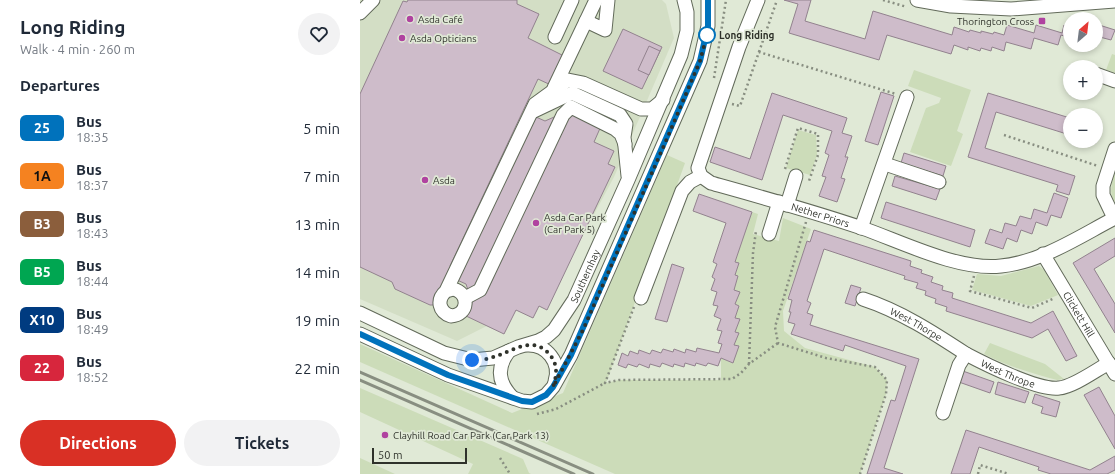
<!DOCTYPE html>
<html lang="en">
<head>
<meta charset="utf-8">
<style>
	:root { --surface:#fff; --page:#f2f2f3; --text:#1f2937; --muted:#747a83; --accent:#d93025 }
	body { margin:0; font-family:Ubuntu,sans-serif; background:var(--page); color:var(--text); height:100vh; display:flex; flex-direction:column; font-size:15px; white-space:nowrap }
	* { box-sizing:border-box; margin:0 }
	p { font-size:13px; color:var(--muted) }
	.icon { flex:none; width:22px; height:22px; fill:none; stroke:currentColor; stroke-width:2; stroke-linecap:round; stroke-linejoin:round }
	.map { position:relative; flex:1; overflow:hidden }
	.panel { display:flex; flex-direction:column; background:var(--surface); width:360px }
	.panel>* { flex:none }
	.badge { padding:0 8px; border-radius:6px; font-size:14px; line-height:26px }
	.needle { width:26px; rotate:28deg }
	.buttons { position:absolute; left:703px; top:12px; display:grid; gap:8px }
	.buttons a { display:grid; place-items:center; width:40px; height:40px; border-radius:50%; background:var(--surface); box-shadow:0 2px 6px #0003; font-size:20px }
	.scale { position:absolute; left:12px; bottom:10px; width:95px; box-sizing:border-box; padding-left:4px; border:2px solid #2f322b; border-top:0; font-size:11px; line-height:14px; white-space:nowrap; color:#2f322b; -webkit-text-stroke:3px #e0e9d6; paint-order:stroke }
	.you { position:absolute; width:20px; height:20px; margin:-10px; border:3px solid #fff; border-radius:50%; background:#1a73e8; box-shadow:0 0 0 6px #1a73e833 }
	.map>.badge { position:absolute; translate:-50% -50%; box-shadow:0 0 0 2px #fff }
	h2 { padding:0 20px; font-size:15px; line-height:36px }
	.round { display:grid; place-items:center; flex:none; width:42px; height:42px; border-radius:21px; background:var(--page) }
	.head { display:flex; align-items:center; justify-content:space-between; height:68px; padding:0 20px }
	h1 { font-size:19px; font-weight:700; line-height:30px }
	.primary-button { display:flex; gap:8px; margin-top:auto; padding:8px 20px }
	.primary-button a { flex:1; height:46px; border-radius:24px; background:var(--accent); color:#fff; font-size:16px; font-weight:700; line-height:46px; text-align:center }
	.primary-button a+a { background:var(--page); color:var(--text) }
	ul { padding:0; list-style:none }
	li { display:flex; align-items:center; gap:12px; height:48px; padding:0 20px }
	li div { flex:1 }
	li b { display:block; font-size:15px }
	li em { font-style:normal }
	li .badge { min-width:44px; font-weight:700; text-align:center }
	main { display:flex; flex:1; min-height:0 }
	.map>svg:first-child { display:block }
</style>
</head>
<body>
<main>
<section class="panel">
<div class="head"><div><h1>Long Riding</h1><p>Walk · 4 min · 260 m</p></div><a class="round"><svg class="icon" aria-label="heart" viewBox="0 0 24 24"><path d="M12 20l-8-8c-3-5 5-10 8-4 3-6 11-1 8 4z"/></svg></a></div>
<h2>Departures</h2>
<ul>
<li><span class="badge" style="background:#0072bc;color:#fff">25</span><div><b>Bus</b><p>18:35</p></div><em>5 min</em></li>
<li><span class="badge" style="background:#f58220;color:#111">1A</span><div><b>Bus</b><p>18:37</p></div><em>7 min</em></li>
<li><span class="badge" style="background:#8b5e3c;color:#fff">B3</span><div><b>Bus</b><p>18:43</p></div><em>13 min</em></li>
<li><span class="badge" style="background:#00a651;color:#fff">B5</span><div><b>Bus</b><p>18:44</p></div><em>14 min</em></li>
<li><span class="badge" style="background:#003b80;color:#fff">X10</span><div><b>Bus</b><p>18:49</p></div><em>19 min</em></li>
<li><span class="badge" style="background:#d7263d;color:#fff">22</span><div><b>Bus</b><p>18:52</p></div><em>22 min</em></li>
</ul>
<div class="primary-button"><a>Directions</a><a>Tickets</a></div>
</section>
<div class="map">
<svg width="755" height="474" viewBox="0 0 755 474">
	<rect width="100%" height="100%" fill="#e0e9d6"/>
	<path fill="#d3dec5" d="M0 0H302L306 4 314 38 254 177 192 293 97 341 0 299Z"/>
	<g fill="#ccdcb9">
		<path d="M752 54 755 55V73L746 70Z"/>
		<path d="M554 70 611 90 597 131 603 134 591 166 550 152 566 108 579 103 581 98 548 86Z"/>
		<path d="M438 130 456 135 457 155 450 175 426 168Z"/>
		<path d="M307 155 325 163 246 383 259 380H361V358L373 363 379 346 374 345 378 333 375 332 380 320 375 318 379 306 374 304 379 292 374 290 378 276 375 275 379 263 375 262 392 212 398 214 393 234 419 241 423 218 451 229 423 311 424 331 445 348 515 367 527 380 526 394 500 474H255L0 362V344L152 413 203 393Z"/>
		<path d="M755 172V202C748 194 752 181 755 172Z"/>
		<path d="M679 266 684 270 698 295 671 306 612 290 617 274 641 276Z"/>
		<path d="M630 343 685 364 704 379 697 380C672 373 646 366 624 354Z"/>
		<path d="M0 388 163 459 169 473 171 474H108L113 464 0 412Z"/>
		<path d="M0 458 35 474H0Z"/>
	</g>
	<g fill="#cebcca" stroke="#92828e">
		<path d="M48 0H157V4L179 14 168 38 206 57 193 86 178 79 90 266 91 267 74 305H70L35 289 32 282 0 267V94L43 1 47 2Z"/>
		<path d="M424 0H451L445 21 505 39 513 11 592 35 594 27 609 32 610 30 621 33V31L633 34 634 32 644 35 647 25 674 33 676 25 702 33 704 25 710 27V38L701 35 698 45 674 38 671 49 646 42 644 51 632 47 631 51 621 48 620 51 608 47V50L594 45 591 54 527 35 519 60 429 33 438 4Z"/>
		<path d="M736 24 755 30 751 40 736 36Z"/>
		<path d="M263 29 302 47 282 89 243 71Z"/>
		<path d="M289 46 300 51 289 75 278 70Z"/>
		<path d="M521 92 534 96 518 145 505 141Z"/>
		<path d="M412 93 487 118 482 133 492 136 485 157H488L481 178 485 179 477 202 459 196 466 177 462 176 469 155 465 153 472 131 423 115 402 180 350 162 355 147 390 159Z"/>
		<path d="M628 93 710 118V135L636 112 625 148 715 176 709 195 696 191 698 185 608 157Z"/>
		<path d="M208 100 245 117 234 142 254 151 248 164 255 167 187 310 179 306 173 318 156 310 144 334 104 315 111 299 106 284 97 280 176 117 185 121 201 114Z"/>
		<path d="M736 126 741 128 736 143 729 141H736Z"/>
		<path d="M544 153 586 166 583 176 541 163Z"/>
		<path d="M535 176 580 189 576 200 532 186Z"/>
		<path d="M694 193 708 198 701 218 691 215 687 226 676 222 672 234 661 230 657 242 647 238 643 249 625 243 630 229 642 233 645 223 656 226 660 216 671 219 674 209 687 213Z"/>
		<path d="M339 194 392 212 375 262 379 263 375 275 378 276 374 290 380 292 375 304 379 306 375 318 380 319 375 332 379 333 374 345 379 346 373 363 361 358 358 366 348 363 346 366 336 363 335 366 325 363 324 367 314 364 313 367 302 363 300 367 290 364 289 368 279 364 277 367 268 364 266 368 258 365 262 353 268 356 270 351 278 354 279 350 290 354 292 350 301 353 303 349 313 352 314 349 325 353 326 349 336 352 337 348 359 353 362 344 358 343 362 331 357 330 361 319 354 316 358 306 353 305 357 292 351 290 355 279 352 277 357 264 353 262 366 223 333 211Z"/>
		<path d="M526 202 615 230 610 247 521 218Z"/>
		<path d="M454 230 551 261 550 266 562 270 561 273 573 277 571 282 583 286 582 290 593 293 592 298 671 323 693 311 717 356 706 361 688 329 672 338 586 311 587 307 575 303 576 299 565 295 566 291 556 288 558 283 544 279 545 276 464 249 447 301 451 303 447 313 453 315 450 325 559 359 524 468 543 474H507L531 400 535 401 546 366 485 345 483 351 431 334 435 324 428 322 431 312H429L432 300 428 299 447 241 450 242Z"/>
		<path d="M755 238V256L734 269 755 304V333L713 263Z"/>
		<path d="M312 264 324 268 307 322 295 319Z"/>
		<path d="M491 285 501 288 495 306 485 303Z"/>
		<path d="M600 370 634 382 630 393 596 381Z"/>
		<path d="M638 382 669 392 665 403 635 394Z"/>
		<path d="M739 387 755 416V449L724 395Z"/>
		<path d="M675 394 700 402 696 417 681 413 683 407 672 403Z"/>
		<path d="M606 430 730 470 755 456V470L747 474H691L678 470 679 467 619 447 610 474H591Z"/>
	</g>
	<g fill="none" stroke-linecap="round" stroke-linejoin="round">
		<defs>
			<g id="minor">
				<path id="s1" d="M398 0 379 47 338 168 341 176 351 183C401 197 452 211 502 228 542 242 599 271 641 266 682 262 720 236 755 218"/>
				<path d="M557 0 591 6 651 9 755 1"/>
				<path d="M0 13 13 0"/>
				<path d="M226 21 245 30 248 0"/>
				<path d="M195 37 212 0"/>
				<path d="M736 74 755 81"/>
				<path d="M194 88 236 0"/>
				<path d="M172 112 212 93 260 115 266 124 264 137 268 176"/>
				<path d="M525 164 579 182"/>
				<path d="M427 205 436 176"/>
				<path d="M754 218 743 195V186L755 149"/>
				<path d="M501 228 547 97"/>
				<path d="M409 234 419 202"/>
				<path id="s2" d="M683 254 755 374"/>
				<path d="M86 291 93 289C110 293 109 315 91 316 79 312 76 300 86 291L175 104 208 80 223 83 281 109H292L303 100"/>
				<path d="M105 298 120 290 203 115 211 107 255 129 261 134 265 144"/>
				<path d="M281 298 322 191 330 182 341 176"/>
				<path id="s3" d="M503 299C540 311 574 333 606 354"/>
				<path id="s4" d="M0 313 84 353 112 360 133 358 158 347 178 341 186 337 194 330 214 300 268 180 321 55 327 31V12L324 0"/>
				<path d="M0 334 88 375 162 401 172 402 186 395 193 387 211 355 340 61 348 26V0"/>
				<path d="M167 345C187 344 201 363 195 381"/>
				<path d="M149 351C136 368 138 383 153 398"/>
				<path id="s5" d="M583 413 599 365 606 354C625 364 679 391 699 388 713 387 736 370 749 363"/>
			</g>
		</defs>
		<use href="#minor" stroke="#626a5a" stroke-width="15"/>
		<g stroke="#888e81" stroke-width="2.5" stroke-dasharray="2 3" stroke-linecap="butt">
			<path d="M523 0 547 7"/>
			<path d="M399 52 417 0"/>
			<path d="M354 78 366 0"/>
			<path d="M372 104 380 106 399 52 536 94"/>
			<path d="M644 135 738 166"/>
			<path d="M425 169 438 128 458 134V155L449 181"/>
			<path d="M446 222 415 327 418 343 466 358 515 367 527 380 526 394 500 474"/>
			<path d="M614 276 610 291 672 308 695 298"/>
			<path d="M274 307 245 383 259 380 372 379 381 373 389 364 418 343"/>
			<path d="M389 364 393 253 396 231"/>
			<path d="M177 414 196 409 245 383"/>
			<path d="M140 458 150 474"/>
			<path d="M618 474 620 465 649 474"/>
		</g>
		<use href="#minor" stroke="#fff" stroke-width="13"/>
		<g stroke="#888e81" stroke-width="3">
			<path d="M0 372 233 474"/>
			<path d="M0 380 214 474"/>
		</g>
	</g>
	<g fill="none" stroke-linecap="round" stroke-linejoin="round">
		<defs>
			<path id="line" d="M0 334 88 375 162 401 172 402 186 395 193 387 211 355 340 61 348 26V0"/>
		</defs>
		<use href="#line" stroke="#fff" stroke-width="9"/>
		<use href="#line" stroke="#0072bc" stroke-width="6"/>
		<path stroke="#2f322b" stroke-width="4" stroke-dasharray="0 7.2" d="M112 360C119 360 126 360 133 357 152 352 173 334 190 355 198 365 197 375 193 387L223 330 309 134 340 61 347 35"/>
	</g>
	<g fill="#b042a0" stroke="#e0e9d6" stroke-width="1.5">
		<circle cx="50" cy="19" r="4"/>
		<rect x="678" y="17" width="8" height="8" rx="2"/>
		<circle cx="42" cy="38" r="4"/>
		<circle cx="65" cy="180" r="4"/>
		<circle cx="176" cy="223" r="4"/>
		<circle cx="25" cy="435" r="4"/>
	</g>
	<circle fill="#fff" stroke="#0072bc" stroke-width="2" cx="347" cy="35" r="8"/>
	<g text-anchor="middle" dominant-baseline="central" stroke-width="3.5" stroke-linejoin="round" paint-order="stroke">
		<g font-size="10" fill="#2f322b" stroke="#e0e9d6" text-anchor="start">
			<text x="58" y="19">Asda Café</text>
			<text x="674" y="21" text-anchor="end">Thorington Cross</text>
			<text x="50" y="38">Asda Opticians</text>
			<text x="73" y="180">Asda</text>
			<text x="184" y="217">Asda Car Park<tspan x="184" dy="12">(Car Park 5)</tspan></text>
			<text x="33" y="435">Clayhill Road Car Park (Car Park 13)</text>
		</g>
		<g font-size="10" font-weight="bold" fill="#2f322b" stroke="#e0e9d6" text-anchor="start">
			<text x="359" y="35">Long Riding</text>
		</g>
		<g font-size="10" fill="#2f322b" stroke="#e0e9d6">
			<text stroke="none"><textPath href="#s1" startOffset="313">Nether Priors</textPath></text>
			<text stroke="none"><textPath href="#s4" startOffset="273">Southernhay</textPath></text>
			<text stroke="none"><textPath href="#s2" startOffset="70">Clickett Hill</textPath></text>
			<text stroke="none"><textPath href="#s3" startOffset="59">West Thorpe</textPath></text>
			<text stroke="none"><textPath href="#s5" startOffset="110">West Thrope</textPath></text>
		</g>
	</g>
</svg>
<div class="buttons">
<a><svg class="needle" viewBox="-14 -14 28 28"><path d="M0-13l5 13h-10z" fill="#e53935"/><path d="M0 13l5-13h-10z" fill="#747a83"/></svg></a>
<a>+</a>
<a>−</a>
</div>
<div class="scale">50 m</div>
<div class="you" style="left:112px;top:360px"></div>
</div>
</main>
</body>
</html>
